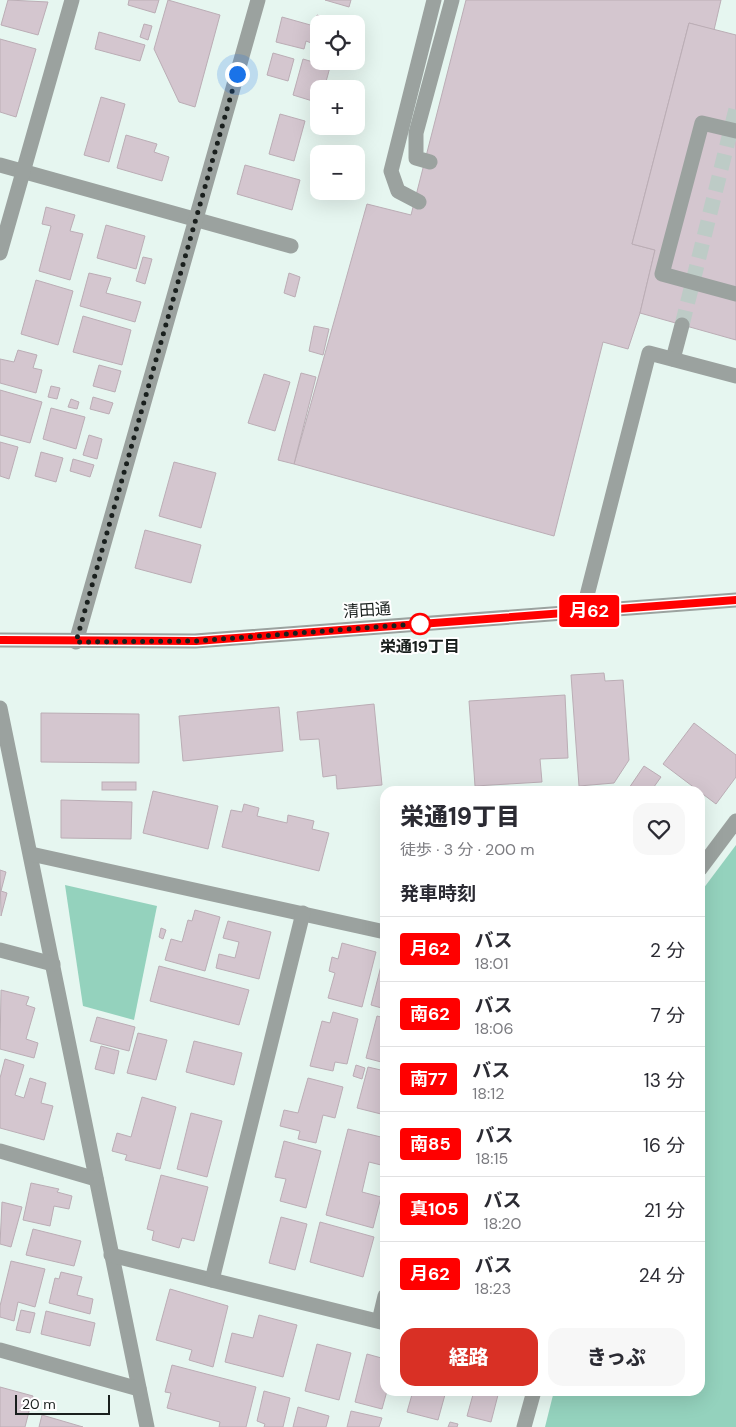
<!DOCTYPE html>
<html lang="ja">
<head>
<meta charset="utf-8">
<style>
	:root { --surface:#fff; --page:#f7f7f7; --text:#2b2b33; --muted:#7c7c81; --line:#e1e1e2; --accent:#d93025 }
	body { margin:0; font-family:"DM Sans","Noto Sans JP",sans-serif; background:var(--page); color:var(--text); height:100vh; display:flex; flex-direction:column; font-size:19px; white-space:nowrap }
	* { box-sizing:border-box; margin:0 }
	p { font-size:16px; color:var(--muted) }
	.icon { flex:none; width:28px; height:28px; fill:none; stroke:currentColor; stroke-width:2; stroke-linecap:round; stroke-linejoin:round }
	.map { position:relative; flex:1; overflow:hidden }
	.side { position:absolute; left:380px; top:786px; width:325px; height:610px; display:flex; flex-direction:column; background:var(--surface); border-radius:15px; box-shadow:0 5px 20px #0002 }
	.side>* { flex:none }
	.badge { padding:0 10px; border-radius:4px; font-size:18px; line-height:32px }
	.fabs { position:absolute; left:310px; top:15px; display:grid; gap:10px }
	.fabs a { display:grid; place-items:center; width:55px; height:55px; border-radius:10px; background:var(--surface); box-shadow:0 5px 20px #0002; font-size:25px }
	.scale { position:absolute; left:15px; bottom:12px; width:95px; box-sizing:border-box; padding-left:5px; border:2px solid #191f1d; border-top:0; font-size:14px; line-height:18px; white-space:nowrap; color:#191f1d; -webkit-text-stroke:4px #fff; paint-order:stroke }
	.you { position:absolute; width:25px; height:25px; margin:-12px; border:4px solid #fff; border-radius:50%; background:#1a73e8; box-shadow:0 0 0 8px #1a73e833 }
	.map>.badge { position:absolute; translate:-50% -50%; box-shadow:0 0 0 2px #fff }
	h2 { padding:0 20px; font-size:19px; line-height:45px }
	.round { display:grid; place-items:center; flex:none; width:52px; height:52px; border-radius:15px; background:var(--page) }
	.summary { display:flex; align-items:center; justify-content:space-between; height:85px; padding:0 20px }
	h1 { font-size:24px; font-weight:800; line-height:38px }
	.cta { display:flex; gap:10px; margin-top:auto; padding:10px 20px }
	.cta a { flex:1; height:58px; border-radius:15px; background:var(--accent); color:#fff; font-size:20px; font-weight:800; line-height:58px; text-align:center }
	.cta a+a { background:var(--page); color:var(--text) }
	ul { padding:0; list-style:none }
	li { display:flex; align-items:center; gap:15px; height:65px; padding:0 20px; border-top:1px solid var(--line) }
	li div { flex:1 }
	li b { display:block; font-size:19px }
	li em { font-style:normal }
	li .badge { min-width:55px; font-weight:700; text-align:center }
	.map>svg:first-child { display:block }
</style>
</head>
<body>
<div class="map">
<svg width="736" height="1427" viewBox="0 0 736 1427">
	<rect width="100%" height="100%" fill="#e6f6f0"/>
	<g fill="#94d2bd">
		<path d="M736 845V1427H545L554 1391H700V893Z"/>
		<path d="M65 885 157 906 134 1020 83 1006Z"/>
	</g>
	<g fill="#d4c6cf" stroke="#bbadb5">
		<path d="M8 0 48 2 38 35 1 25Z"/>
		<path d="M129 0H159L155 13 128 5Z"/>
		<path d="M168 0 220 15 195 107 179 102 154 49Z"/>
		<path d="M325 0H351L349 7Z"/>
		<path d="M466 0H721L714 30 689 23 632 244 655 250 640 313 628 349 603 342 554 536 294 464 367 204 411 215Z"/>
		<path d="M317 15 344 24H319V46L306 41 304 49 276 42 282 17 314 26Z"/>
		<path d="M689 23 736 35V340L640 313 655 250 632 244Z"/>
		<path d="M144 24 152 26 148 40 140 37Z"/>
		<path d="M99 32 145 45 140 61 95 49Z"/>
		<path d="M0 39 36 49 16 117 0 112Z"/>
		<path d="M273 53 294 59 288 81 267 75Z"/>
		<path d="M303 59 330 67 324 89H319V103L293 95Z"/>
		<path d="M101 97 125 104 109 162 84 155Z"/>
		<path d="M280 114 305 121 294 161 269 154Z"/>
		<path d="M126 135 157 144 154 152 169 157 162 181 117 168Z"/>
		<path d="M245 165 300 180 292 210 237 194Z"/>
		<path d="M46 207 75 215 70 231 83 234 70 280 39 271 51 226 42 224Z"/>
		<path d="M106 225 145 236 136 269 97 258Z"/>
		<path d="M143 257 152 259 145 284 136 281Z"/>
		<path d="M89 273 111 278 106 293 141 302 135 322 80 306Z"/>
		<path d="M289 273 300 277 295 297 284 293Z"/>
		<path d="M36 280 73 291 58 345 21 334Z"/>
		<path d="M83 316 131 330 122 365 73 352Z"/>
		<path d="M314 326 329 329 323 355 309 351Z"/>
		<path d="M18 350 37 355 33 368 42 370 36 393 0 383V359L14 362Z"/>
		<path d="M99 365 121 371 115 392 93 386Z"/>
		<path d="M301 373 316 377 294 464 278 460Z"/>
		<path d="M264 374 290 382 275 431 248 423Z"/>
		<path d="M51 386 60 388 57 399 48 397Z"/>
		<path d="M0 390 42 402 30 443 0 435Z"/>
		<path d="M93 397 113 403 109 414 90 409Z"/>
		<path d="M71 399 79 402 77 409 68 407Z"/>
		<path d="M51 408 85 417 76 449 43 439Z"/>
		<path d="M89 435 102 439 97 459 83 455Z"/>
		<path d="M0 442 18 447 9 479 0 476Z"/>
		<path d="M41 452 63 458 56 482 35 476Z"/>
		<path d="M73 459 94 465 90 477 70 471Z"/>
		<path d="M174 462 216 473 201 528 159 516Z"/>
		<path d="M145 530 201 545 191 583 135 568Z"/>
		<path d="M604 673 605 681 623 680 629 760 614 783 579 786 571 675Z"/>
		<path d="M565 695 568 758 540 759 542 782 475 786 469 701Z"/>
		<path d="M374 704 382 785 337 789 336 775 323 777 319 739 300 740 297 712Z"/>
		<path d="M279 707 283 751 183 761 179 716Z"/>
		<path d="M41 713 139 714V763L41 762Z"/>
		<path d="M694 723 736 755V777L716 804 663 764Z"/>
		<path d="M644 766 661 777 651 791H627Z"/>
		<rect x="102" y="782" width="34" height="8"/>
		<path d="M153 791 218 806 208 849 143 833Z"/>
		<path d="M61 800 132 802 131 839 61 838Z"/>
		<path d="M244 804 259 808 257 816 287 823 288 815 314 821 312 829 329 833 319 871 222 847 231 810 242 812Z"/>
		<path d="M0 870 6 872 1 891 7 893 1 916Z"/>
		<path d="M195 910 220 917 205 971 165 960 171 939 182 942 188 920 192 921Z"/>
		<path d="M228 921 271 932 259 979 216 968 219 954 235 958 239 942 223 938Z"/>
		<path d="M161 928 166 930 163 939 159 937Z"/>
		<path d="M342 943 376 952 362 1007 328 998 335 973 329 971 332 957 338 959Z"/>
		<path d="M382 962 385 963V1009L371 1005Z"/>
		<path d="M159 966 249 990 239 1025 150 1001Z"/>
		<path d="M1 990 29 997 26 1005 35 1008 26 1039 38 1043 34 1058 0 1049Z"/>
		<path d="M333 1012 358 1019 347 1064 335 1062 333 1071 310 1066 322 1021 330 1023Z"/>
		<path d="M377 1016 385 1018V1063L366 1058Z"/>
		<path d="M97 1017 135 1027 129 1051 90 1041Z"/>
		<path d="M138 1033 167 1040 156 1080 127 1073Z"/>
		<path d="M194 1041 242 1053 234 1085 186 1072Z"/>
		<path d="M101 1046 119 1051 114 1074 95 1069Z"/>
		<path d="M5 1059 24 1065 15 1095 24 1098 30 1078 46 1083 41 1103 53 1106 44 1140 0 1128V1078Z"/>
		<path d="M356 1065 365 1068 362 1079 353 1076Z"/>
		<path d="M368 1067 385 1071V1115L357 1108Z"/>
		<path d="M308 1078 343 1087 335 1118 323 1115 316 1143 298 1139 300 1131 280 1126 284 1110 298 1113Z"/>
		<path d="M142 1097 176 1107 160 1169 125 1160 127 1155 112 1151 117 1133 131 1137Z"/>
		<path d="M191 1113 222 1121 207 1177 177 1169Z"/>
		<path d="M348 1129 385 1138V1166L369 1162 362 1192 381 1197 373 1228 326 1215Z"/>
		<path d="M284 1141 321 1151 306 1208 280 1201 286 1179 275 1177Z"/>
		<path d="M161 1175 208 1187 194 1241 182 1238 179 1248 152 1240 154 1231 147 1229Z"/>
		<path d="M31 1183 59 1189 57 1192 72 1196 69 1209 54 1206 50 1226 23 1220Z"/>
		<path d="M2 1202 22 1207 11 1247 0 1244Z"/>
		<path d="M281 1217 307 1224 295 1270 269 1263Z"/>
		<path d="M320 1222 374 1237 363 1277 310 1262Z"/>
		<path d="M33 1229 81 1241 74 1266 26 1255Z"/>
		<path d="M11 1261 45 1269 35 1307 18 1302 14 1321 0 1317V1306Z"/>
		<path d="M61 1272 82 1277 77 1295 93 1299 90 1314 49 1303 55 1278 59 1279Z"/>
		<path d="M170 1289 228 1306 213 1367 189 1360 192 1350 156 1340Z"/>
		<path d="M21 1310 35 1313 30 1333 16 1330Z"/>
		<path d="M46 1311 95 1323 90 1346 41 1334Z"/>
		<path d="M259 1315 297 1325 283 1377 225 1362 232 1333 253 1338Z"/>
		<path d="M317 1344 351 1353 339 1400 305 1391Z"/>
		<path d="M367 1354 385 1359V1391H387L382 1409 355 1402Z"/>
		<path d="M172 1365 256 1387 246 1427H219L220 1422 167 1408 171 1393 165 1392Z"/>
		<path d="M0 1387 33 1396 25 1427H0Z"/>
		<path d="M264 1391 290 1398 283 1427H264L265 1424 257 1421Z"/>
		<path d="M413 1391H446L438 1420 407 1412Z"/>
		<path d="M474 1391H499L491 1422 467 1416Z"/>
		<path d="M298 1407 329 1416 326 1427H293Z"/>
		<path d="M351 1411 382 1418 379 1427H347Z"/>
		<path d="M42 1415 83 1427H39Z"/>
		<path d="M450 1422 458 1424 457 1427H448Z"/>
	</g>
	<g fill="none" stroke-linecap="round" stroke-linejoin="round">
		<path stroke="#bdcbc6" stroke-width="15" stroke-dasharray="15 8" stroke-linecap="butt" d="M682 325 736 109"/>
		<g stroke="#9ba29f" stroke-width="15">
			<path d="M736 131 702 123 662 274 736 294"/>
			<path d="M430 162 416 158V133L452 0"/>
			<path d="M0 165 291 246"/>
			<path d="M419 202 398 191 391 171 434 0"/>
			<path d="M0 253 72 0"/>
			<path d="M673 359 682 325"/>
			<path d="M583 611 649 353 736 376"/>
			<path d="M0 640 195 641 736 600"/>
			<path d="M76 642 258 0"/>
			<path d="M0 708 147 1427"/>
			<path d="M31 854 385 932"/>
			<path d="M700 869 736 821"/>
			<path d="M0 950 53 964"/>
			<path d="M0 1151 96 1179"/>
			<path d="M111 1255 385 1323"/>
			<path d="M212 1280 303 913"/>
			<path d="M379 1321 385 1296"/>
			<path d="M0 1350 139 1389"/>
			<path d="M524 1427 534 1391"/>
		</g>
	</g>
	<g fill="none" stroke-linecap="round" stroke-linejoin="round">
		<defs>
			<path id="line" d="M0 640 196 641 736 600"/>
		</defs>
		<use href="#line" stroke="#fff" stroke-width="11"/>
		<use href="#line" stroke="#f00" stroke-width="8"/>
		<path stroke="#191f1d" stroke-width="5" stroke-dasharray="0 9" d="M237 74 76 642 196 641 428 623 420 624"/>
	</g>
	<circle fill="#fff" stroke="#f00" stroke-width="2.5" cx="420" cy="624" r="10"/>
	<g text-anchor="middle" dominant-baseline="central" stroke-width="4" stroke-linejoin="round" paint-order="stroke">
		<g font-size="16" fill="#191f1d" stroke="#fff">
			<text transform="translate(367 610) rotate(-4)">清田通</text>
		</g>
		<g font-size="16" font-weight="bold" fill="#191f1d" stroke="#fff">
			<text x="420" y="646">栄通19丁目</text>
		</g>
	</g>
</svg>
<div class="fabs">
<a><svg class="icon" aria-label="locate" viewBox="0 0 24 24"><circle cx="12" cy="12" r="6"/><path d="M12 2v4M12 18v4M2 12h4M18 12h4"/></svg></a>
<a>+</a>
<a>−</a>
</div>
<div class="scale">20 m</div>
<div class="you" style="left:237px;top:74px"></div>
<b class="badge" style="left:589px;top:611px;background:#f00;color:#fff">月62</b>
<section class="side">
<div class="summary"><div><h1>栄通19丁目</h1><p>徒歩 · 3 分 · 200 m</p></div><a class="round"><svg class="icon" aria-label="heart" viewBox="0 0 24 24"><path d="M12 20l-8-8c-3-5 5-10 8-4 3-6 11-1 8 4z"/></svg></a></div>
<h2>発車時刻</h2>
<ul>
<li><span class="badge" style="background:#f00;color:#fff">月62</span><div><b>バス</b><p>18:01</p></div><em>2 分</em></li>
<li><span class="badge" style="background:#f00;color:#fff">南62</span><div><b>バス</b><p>18:06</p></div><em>7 分</em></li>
<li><span class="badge" style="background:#f00;color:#fff">南77</span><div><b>バス</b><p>18:12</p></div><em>13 分</em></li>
<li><span class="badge" style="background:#f00;color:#fff">南85</span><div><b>バス</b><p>18:15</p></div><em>16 分</em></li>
<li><span class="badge" style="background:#f00;color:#fff">真105</span><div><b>バス</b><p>18:20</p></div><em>21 分</em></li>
<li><span class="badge" style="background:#f00;color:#fff">月62</span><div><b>バス</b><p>18:23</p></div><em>24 分</em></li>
</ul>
<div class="cta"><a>経路</a><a>きっぷ</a></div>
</section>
</div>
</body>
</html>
